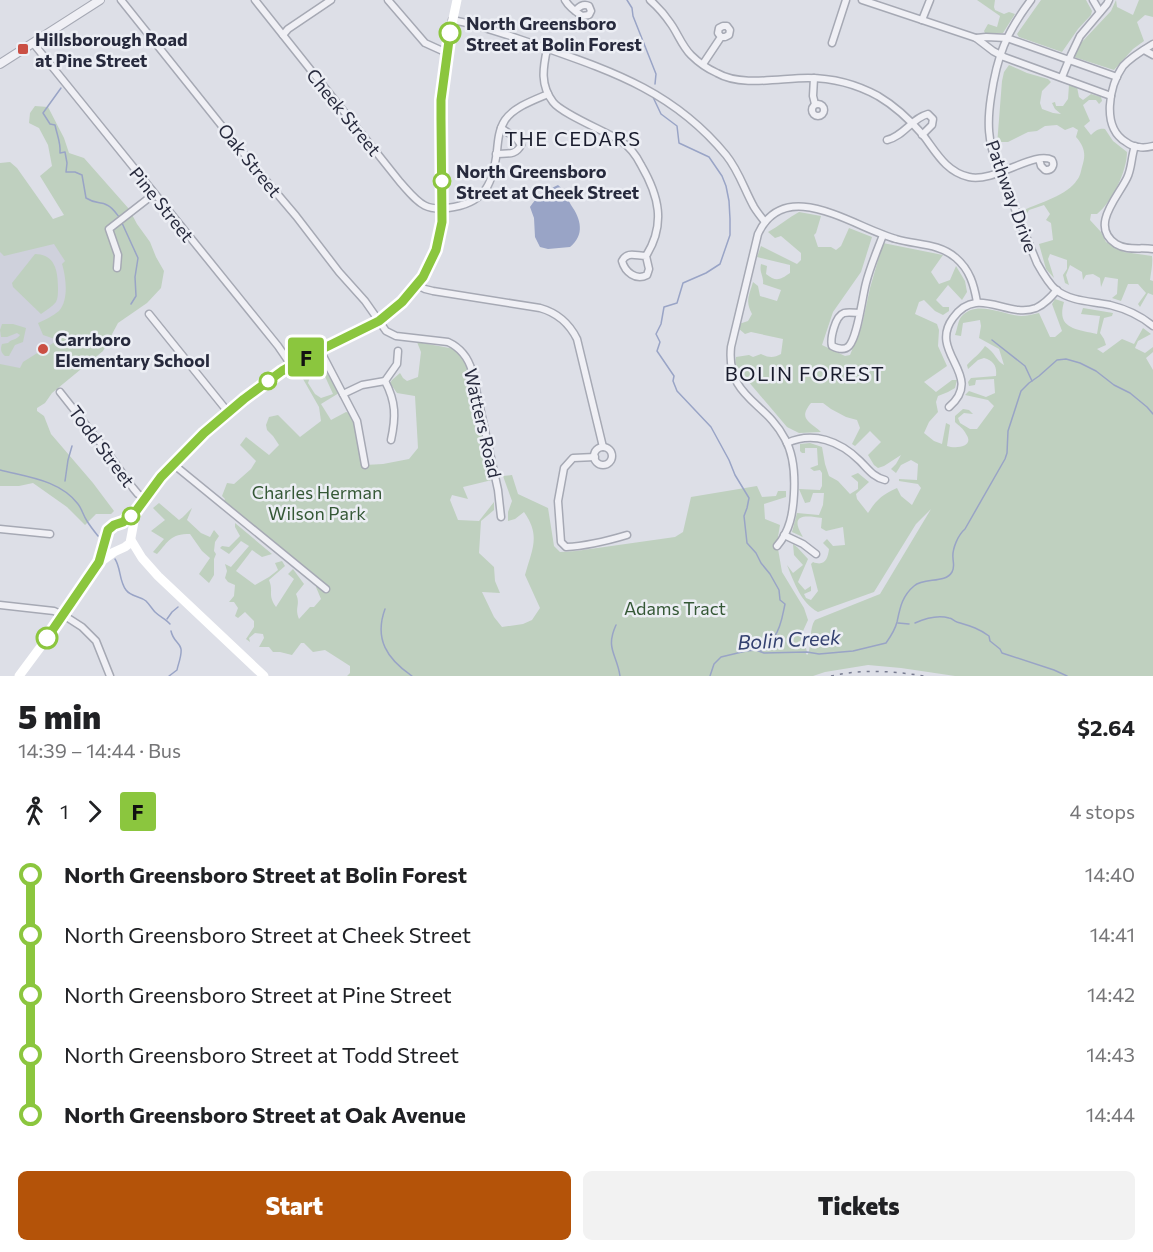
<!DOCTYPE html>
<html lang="en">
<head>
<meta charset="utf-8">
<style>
	:root { --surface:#fff; --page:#f2f2f2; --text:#202124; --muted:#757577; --accent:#b45309 }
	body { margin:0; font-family:Commissioner,sans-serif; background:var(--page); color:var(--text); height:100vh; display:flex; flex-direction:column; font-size:22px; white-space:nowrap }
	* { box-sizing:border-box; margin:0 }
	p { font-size:20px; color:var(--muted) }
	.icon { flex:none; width:33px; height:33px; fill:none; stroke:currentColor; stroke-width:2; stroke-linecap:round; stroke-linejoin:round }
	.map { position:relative; height:676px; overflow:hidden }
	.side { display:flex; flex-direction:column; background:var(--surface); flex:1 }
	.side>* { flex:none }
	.badge { padding:0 12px; border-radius:4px; font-size:21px; line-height:39px }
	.map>.badge { position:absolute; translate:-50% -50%; box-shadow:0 0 0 3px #fff }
	.legs { display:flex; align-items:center; gap:9px; height:66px; padding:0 18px; font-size:20px }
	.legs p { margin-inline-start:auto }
	.head { display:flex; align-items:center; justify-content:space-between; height:102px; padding:0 18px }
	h1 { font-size:33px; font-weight:800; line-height:45px }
	.primary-button { display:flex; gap:12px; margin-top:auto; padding:12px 18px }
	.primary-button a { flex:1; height:69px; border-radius:9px; background:var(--accent); color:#fff; font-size:24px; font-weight:800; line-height:69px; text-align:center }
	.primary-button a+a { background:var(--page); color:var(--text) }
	ul { padding:0 18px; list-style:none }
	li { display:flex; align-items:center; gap:21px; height:60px; font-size:22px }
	li i { display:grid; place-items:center; width:9px; height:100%; margin:0 8px; background:currentColor }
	li i::after { content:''; width:15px; height:15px; margin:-8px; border:4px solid; border-radius:50%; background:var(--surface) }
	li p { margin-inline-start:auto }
	li:first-child i { background:linear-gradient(#0000 50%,currentColor 0) }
	li:last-child i { background:linear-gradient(currentColor 50%,#0000 0) }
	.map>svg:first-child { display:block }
</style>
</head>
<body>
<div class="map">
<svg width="1153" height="676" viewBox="0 0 1153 676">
	<rect width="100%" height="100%" fill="#dddfe7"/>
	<path fill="#cfd1dc" d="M0 226 49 231 102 321 0 442Z"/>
	<g fill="#bfd0bf">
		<path d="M974 0H995L994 7 995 10 1004 14 1009 12 1015 14 1003 33H985L984 31 988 24 997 27 1000 16 977 0Z"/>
		<path d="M1041 0H1086L1092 11 1091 15 1078 29 1062 52 1019 37 1017 34Z"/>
		<path d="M1116 0 1117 7 1133 15 1139 0H1153V17L1145 15 1137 22 1144 41 1133 49 1114 70 1074 57 1080 44 1111 11Z"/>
		<path d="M1009 65 1027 73 1048 79 1051 82 1042 91 1040 103 1042 109 1053 113 1061 114 1055 109 1052 103 1055 102 1056 106H1063L1068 99 1069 85 1077 87 1079 97 1083 100 1091 94 1101 97 1102 101 1099 104 1096 100H1089L1083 105 1090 121 1084 126 1091 135C1095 131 1099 128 1105 129L1113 141 1127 152C1127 171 1112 202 1097 214H1091L1090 220 1101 232 1106 242 1124 252 1152 256C1153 264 1151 272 1150 280L1153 281V295L1148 293 1140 307 1138 304 1146 293 1138 284H1128L1121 301 1112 298 1117 294 1118 279 1105 277 1101 287 1100 278 1093 274 1086 275 1083 280 1082 272 1070 265 1066 275 1069 285 1065 283 1063 275 1067 269V260L1050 254 1048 259 1054 278 1046 269 1039 244 1053 240 1051 223 1046 220 1050 214 1044 205 1029 210 1026 215 1024 210C1039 203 1068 195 1077 180 1080 177 1081 171 1082 167 1086 155 1085 147 1076 137L1078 130 1073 127 1065 130 1057 125 1045 126 1037 131 1028 132 1008 142H1001L997 145 1002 81 1004 72Z"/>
		<path d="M35 106 48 107 64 138 69 153 84 158 129 209 137 224 150 242 156 257 164 271 161 288 147 303 118 323 103 351 52 393 45 403 37 408V411L44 416 51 434 93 483 114 511 111 514H96L85 525 67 507 33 483 19 486H0V364L20 368 23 362 58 340 43 335 38 323C45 320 53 316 59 311 69 300 66 277 62 264L65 261 54 244 4 256 0 252V163L10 162 17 168 53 219 64 215 40 176 52 166 48 145 39 128 29 123 30 113Z"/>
		<path d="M799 212 821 216 816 233 814 235 818 247H831L836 250 841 246 849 228 872 237 861 272 833 312 822 345 845 356 850 355 862 325 870 288 883 243 943 255 931 272 939 284 950 280 956 266 965 281 967 292 962 300 948 285 936 300 943 307H949V311L943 315 935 311 924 300 919 302 915 314 937 324 939 330 938 346 947 366 924 382 936 392 952 380H957L955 388 948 392 938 396 936 402 938 412 929 422 924 433 934 441 942 444 946 423 950 425 947 446C956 449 975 447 966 434 964 429 958 425 955 422V416L963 409 969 410 973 414 964 413 958 418 960 423 970 429H977L994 406 988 400 965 395 969 391 986 397 995 393 994 379 976 380 975 385 969 386 968 382 971 378 996 376C997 366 994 361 984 358L978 360 968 369 967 365C973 358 980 354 985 346 995 352 996 361 1004 365L999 349 979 338 981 326 980 320 963 323 961 336 955 335C957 330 958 321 961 317 976 299 1003 315 1021 316 1027 316 1033 314 1039 313L1050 337H1055L1062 331 1052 304 1055 299 1064 302C1056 329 1076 329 1097 334L1100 316 1081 314 1083 308 1113 313 1112 316 1104 318 1100 333 1104 339 1106 345 1097 349 1103 353 1122 339 1134 344 1143 328 1151 334 1138 341 1135 348 1145 353 1153 347V352L1146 358 1153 370V676H955L901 668 868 665 825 672 813 676H347L350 673V666L325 650 313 652 304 643H301L292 655 280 652H273L269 647H259L264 638 263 634 255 633 249 638 250 642 246 639 254 627V621L245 612 238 618 235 616 238 608 234 602H229L234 596 235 585 228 582 225 578 227 571 225 564 231 567 249 546 241 541 229 554 220 548 222 546 229 547 240 536 235 527V523L272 554 262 557 252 550 236 571 255 585 269 577 278 570 275 563 282 561 285 566 269 580C274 592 267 594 276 607L294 579 288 574 293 569 304 584 296 594C301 605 294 607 299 619L310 607H314L321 599 316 587V579L315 575 224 501 225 499 222 496 227 483 234 484 251 469 256 461 240 445 246 437 269 455 279 445 273 436 267 430 266 425 269 417 278 415 300 437 321 421 319 407 299 372 315 363 308 383 315 394 321 398 333 394 323 372 325 370 339 393 321 404 331 420 346 412 350 413 356 422 365 465 383 464 409 459 418 448 415 396 397 393 390 383 392 380 400 373 403 378 407 381 418 377 421 352 417 342 455 349 465 356 492 480 463 487 468 499 452 495 450 500 458 520 479 521 494 502V510L481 521 479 553 494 567 495 581 500 593 482 592 494 617 502 627 523 624 532 620 540 608 525 575C532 549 541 536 524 512L515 519 508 521V512L512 501 503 476 512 475 518 494 548 508 554 546 560 552 576 551 675 537 683 532 691 497 757 486 762 497 776 496 778 491H786V497L764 504 765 519 780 525 777 543 782 572 804 608 808 620 803 631V637L807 652H805L807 655 808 654C812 643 809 628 815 620L880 594 931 509 916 524 874 592 818 612C801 603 794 582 787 565L793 573 803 565 794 555 793 544C799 548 803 554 808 559L798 582 805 590 811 586V591L804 594 806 598 811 600 818 591 811 564 813 562C825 567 828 558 829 549L823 543 827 539 833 546 845 545 843 527 826 531 821 528 822 518C804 515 789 514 803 537L792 532 797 513 819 515 823 505 824 493H813L810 502 805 503 799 489 820 490 822 486V473L820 470 814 471 810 468 818 465 817 448H805V453H802L800 451V444L810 443 822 447 825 464 829 476 838 481 850 494 858 489V482L851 476 858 473 869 482 856 494 857 499 868 513C877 499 882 495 897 488L901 496 912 505 921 488 918 484 899 481V479L917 480 918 464 911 460 901 465 896 473 891 469 896 464 901 455 884 466 878 468 874 465 868 455 881 442 870 431 855 446 852 444 860 428 857 420 846 417 831 409 823 403H811C798 419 809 421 821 432L799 433 787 427 742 374 735 363 736 357 749 355 753 357 761 354C769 358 774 358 781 354L783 339 751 332 745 334 738 328 739 324 748 321 752 314C745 301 749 296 753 282L758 286 760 296 777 301 781 290 763 284C764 276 759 273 761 264L767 266 766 274C776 282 780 280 790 273V265L757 257 761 246 797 264 801 260V253L781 236 775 238 768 232C779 226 788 218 799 212Z"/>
		<path d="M35 254C55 254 58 271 58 288 58 293 58 298 56 302 52 307 46 310 41 314L13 287 12 283Z"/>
		<path d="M2 324H13L26 328 23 342 15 345 9 356H5C1 353 0 349 2 344L8 343C11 339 17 340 20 335L17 333 7 337H1L0 330Z"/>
		<path d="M159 503 179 520C184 517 187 512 192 508L187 520 201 533 210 537 214 530 219 536 215 542 214 551 216 554 214 559V575L209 583 199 574 210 558 202 551 190 534C170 534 169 541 157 554L153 552 164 539 151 531 165 520 153 508Z"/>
	</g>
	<path fill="#99a4c6" d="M558 185C564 190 567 198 571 205 581 219 585 235 570 247L548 249 540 247 535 237 534 218 530 207C536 197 547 190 558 185Z"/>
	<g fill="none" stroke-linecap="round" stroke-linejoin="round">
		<g stroke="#99a4c6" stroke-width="1.5">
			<path d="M627 0 632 8 633 16 656 74 655 84"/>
			<path d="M61 88 43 113 50 124 55 125C57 135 61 143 60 153L65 152 67 163 66 172H75L82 175 86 198C97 205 100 201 107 205 112 207 116 213 119 217"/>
			<path d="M652 95 661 114 677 126 679 143 709 157 722 176 726 186 729 201 730 219V235L720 264 706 273 683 283 677 303 664 307 661 324 656 334 660 342 657 351 674 376 673 381 677 391 711 427 729 460 735 475 749 498 747 508 744 516 747 543 756 553 761 563 770 574 779 590 780 600 785 604C783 613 781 629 774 637 769 642 764 644 761 651"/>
			<path d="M122 223 138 258 135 277 136 296 131 304"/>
			<path d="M992 340 1025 366 1032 381"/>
			<path d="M0 470C27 477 60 480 78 504 82 509 83 515 87 521 90 526 94 531 98 536"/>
			<path d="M65 481 68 460 72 446"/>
			<path d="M115 559C121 568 119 581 126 590 131 597 140 596 146 601 150 605 152 609 155 612 160 617 166 619 170 624"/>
			<path d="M385 609C374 639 387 659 412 676"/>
			<path d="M167 619 172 612 178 607"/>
			<path d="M898 623 909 624"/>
			<path d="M915 623C924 619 938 615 949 618 952 618 954 621 957 622 970 626 978 628 989 636L990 641 1000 649 1002 653 1054 670 1067 676"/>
			<path d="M616 625C605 649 617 654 620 676"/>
			<path d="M169 676 177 670C178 664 182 656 181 649 180 643 173 641 171 631"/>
			<path d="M710 676 714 664 721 657 746 651 756 650 764 653 807 652 819 654 853 651 886 643C891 636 895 630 897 622 900 608 902 596 914 586 924 577 945 584 952 572 955 567 953 563 953 558 952 549 958 535 965 529L1005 459 1007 453 1008 431 1021 391 1029 383 1039 376 1057 360 1066 359 1080 363 1096 371 1114 385 1130 393 1147 407 1153 414"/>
		</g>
		<defs>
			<g id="minor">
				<path d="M121 0 257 170 296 216 339 272 365 301 386 331 396 336 448 342C461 348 468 357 472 371L498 490 501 517"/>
				<path d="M255 0 400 182C418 202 424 213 454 207 487 201 493 181 497 151 498 140 499 129 505 120 514 107 534 100 548 94"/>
				<path d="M388 0 425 43 447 53"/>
				<path d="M565 0C569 7 576 12 582 16L589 15 591 11 589 6C583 3 579 7 575 11"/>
				<path d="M650 0C658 7 665 15 671 24 678 34 682 46 691 55 698 62 708 69 717 73 741 87 781 78 808 78 832 78 856 84 878 96 895 106 910 120 923 135 936 152 946 172 969 177 994 183 1035 150 1052 160 1055 165 1052 171 1045 170L1041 166 1039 159"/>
				<path d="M862 0 976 38 993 51 1004 57 1111 96"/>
				<path d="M1031 0C1006 33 997 56 991 97 987 123 988 141 997 165L1037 263C1042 272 1048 283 1056 290 1072 302 1092 301 1110 305 1126 309 1141 316 1153 326"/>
				<path d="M1093 0 1100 12"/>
				<path d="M452 20C482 25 512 37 540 46 614 72 674 92 726 155 739 171 744 189 754 207 757 212 761 217 765 222"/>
				<path d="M922 20 930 0"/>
				<path d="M283 35 288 29 331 0"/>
				<path d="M976 38 986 37 1007 38 1117 77"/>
				<path d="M33 43 278 346 291 365"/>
				<path d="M832 43 846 0"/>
				<path d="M1153 44C1143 50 1131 57 1123 66 1109 86 1101 127 1126 142 1130 145 1135 147 1139 147 1143 148 1149 147 1153 146"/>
				<path d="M547 49C543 68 540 85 553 102 562 114 605 131 621 141 630 147 636 155 641 165 659 196 666 224 646 256L649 269 647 275C636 281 625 272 622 261 627 251 636 256 646 256"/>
				<path d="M1144 50 1153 55"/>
				<path d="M703 64 721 37H725L729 35 730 30 727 26H723L719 28 718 33 721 37"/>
				<path d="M1062 77 1071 55 1080 36 1107 4 1109 0"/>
				<path d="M814 78 813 96 815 104"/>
				<circle cx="818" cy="110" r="6"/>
				<path d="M887 140C904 136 912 118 928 114L933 119 932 125 922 135"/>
				<path d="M1135 146C1131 157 1132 168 1127 178 1118 197 1089 226 1116 244 1127 251 1141 247 1153 249"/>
				<path d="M496 154C506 153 516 156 521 145L516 138 501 128"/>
				<path d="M117 268 118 255 109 229 154 194"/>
				<path d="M417 285 425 289 433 291 540 308C558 313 569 323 577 339L603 447"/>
				<path d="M860 313C856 313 848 312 844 313 835 316 830 339 832 346 838 349 844 351 849 346 858 336 862 298 866 283 870 267 877 251 883 235"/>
				<path d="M149 314 228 412"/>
				<path d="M320 350 357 421 365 465"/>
				<path d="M385 381 397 364 398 351"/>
				<path d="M60 392 105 449 133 488 138 494 145 498"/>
				<path d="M343 394 362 385 385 381C396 402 396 417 391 440"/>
				<path d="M949 407C986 375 927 353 953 318 977 284 1007 319 1036 308 1045 304 1051 297 1057 290"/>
				<path d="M787 443C813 431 840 441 860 461 868 469 873 477 885 480"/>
				<circle cx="603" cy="456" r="9"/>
				<path d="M595 457 573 458 564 468 558 501 561 542 566 547C587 546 607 541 627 535"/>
				<path d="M173 464 326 589"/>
				<path d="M0 529 50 534"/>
				<path d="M784 535 803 544 816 554"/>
				<path d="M777 546C790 531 793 513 794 494 795 476 794 455 785 439 766 401 726 398 731 347L758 234C785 175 855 228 896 239 916 245 939 243 956 258 970 270 974 285 977 302"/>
				<path d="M0 605 54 611 68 618 82 627 96 641 110 676"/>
			</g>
			<path id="tertiary" d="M0 64 100 0"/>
		</defs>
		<use href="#minor" stroke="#a6a9b4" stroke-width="9"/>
		<use href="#tertiary" stroke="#a6a9b4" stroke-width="10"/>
		<use href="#minor" stroke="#f0f0f5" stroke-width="6"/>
		<use href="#tertiary" stroke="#f0f0f5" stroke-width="8"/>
		<g stroke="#fff" stroke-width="9">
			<path d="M131 540 142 558 158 576 264 676"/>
			<path d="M99 563 114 552 125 547 130 543 136 511"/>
			<path d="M19 676 42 645 99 563 108 529 114 525 123 522 136 511 161 477 192 444 228 412 282 371 320 350 379 321 402 302 423 277 436 250 442 222 440 139 441 100 450 33 457 0"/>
		</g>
		<path stroke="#777b90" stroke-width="1.5" stroke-dasharray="3 6" stroke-linecap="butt" d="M831 676C862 669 893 671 924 676"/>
	</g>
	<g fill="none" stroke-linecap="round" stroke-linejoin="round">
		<defs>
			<path id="line-1" d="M47 638 99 562 108 530 114 525 123 522 136 511 161 477 204 433 244 399 282 371 312 354 379 321 402 302 423 277 436 250 442 222 441 119V100L450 33"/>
		</defs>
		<use href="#line-1" stroke="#fff" stroke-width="14"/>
		<use href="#line-1" stroke="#8bc63e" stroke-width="9"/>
	</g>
	<g fill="#fff" stroke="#8bc63e" stroke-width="3">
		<circle cx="450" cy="33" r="10"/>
		<circle cx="442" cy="181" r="8"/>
		<circle cx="268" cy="381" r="8"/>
		<circle cx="131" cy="516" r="8"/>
		<circle cx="47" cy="638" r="10"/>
	</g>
	<g fill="#ca4f44" stroke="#eceef4" stroke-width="2">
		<rect x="17" y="43" width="12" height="12" rx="3"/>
		<circle cx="43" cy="349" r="6"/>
	</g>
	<g text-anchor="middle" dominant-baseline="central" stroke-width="5" stroke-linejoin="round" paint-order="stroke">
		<g font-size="18" font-weight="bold" fill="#272a3d" stroke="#eceef4" text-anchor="start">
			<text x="466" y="23">North Greensboro<tspan x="466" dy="21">Street at Bolin Forest</tspan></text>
			<text x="456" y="171">North Greensboro<tspan x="456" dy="21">Street at Cheek Street</tspan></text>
		</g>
		<g font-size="18" font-weight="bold" fill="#272a3d" stroke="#eceef4" text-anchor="start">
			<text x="35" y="39">Hillsborough Road<tspan x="35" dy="21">at Pine Street</tspan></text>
			<text x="55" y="339">Carrboro<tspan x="55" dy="21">Elementary School</tspan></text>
		</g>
		<g font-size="18" fill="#272a3d" stroke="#eceef4">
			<text transform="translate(344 112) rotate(51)">Cheek Street</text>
			<text transform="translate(250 160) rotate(51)">Oak Street</text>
			<text transform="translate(1012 196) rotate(70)">Pathway Drive</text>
			<text transform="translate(162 204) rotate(51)">Pine Street</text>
			<text transform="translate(483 423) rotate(77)">Watters Road</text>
			<text transform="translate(102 446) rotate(53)">Todd Street</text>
		</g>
		<g font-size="18" fill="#355836" stroke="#eceef4">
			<text x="317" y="492">Charles Herman<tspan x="317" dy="21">Wilson Park</tspan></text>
			<text x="675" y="608">Adams Tract</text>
		</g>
		<g font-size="20" letter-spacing="1.5" fill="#191c2d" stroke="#eceef4">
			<text x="573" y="138">THE CEDARS</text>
			<text x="805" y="373">BOLIN FOREST</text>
		</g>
		<g font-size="20" font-style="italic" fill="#33406f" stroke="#eceef4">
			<text transform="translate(789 639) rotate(-3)">Bolin Creek</text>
		</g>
	</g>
</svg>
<b class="badge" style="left:306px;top:357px;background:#8bc63e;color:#111">F</b>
</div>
<section class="side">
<div class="head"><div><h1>5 min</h1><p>14:39 – 14:44 · Bus</p></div><b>$2.64</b></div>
<div class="legs"><svg class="icon" aria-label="walk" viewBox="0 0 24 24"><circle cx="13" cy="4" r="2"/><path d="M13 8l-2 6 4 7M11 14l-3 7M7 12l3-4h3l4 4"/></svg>1<svg class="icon" aria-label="forward" viewBox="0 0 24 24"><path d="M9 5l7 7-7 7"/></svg><b class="badge" style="background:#8bc63e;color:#111">F</b><p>4 stops</p></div>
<ul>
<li><i style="color:#8bc63e"></i><b>North Greensboro Street at Bolin Forest</b><p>14:40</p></li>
<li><i style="color:#8bc63e"></i><span>North Greensboro Street at Cheek Street</span><p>14:41</p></li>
<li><i style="color:#8bc63e"></i><span>North Greensboro Street at Pine Street</span><p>14:42</p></li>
<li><i style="color:#8bc63e"></i><span>North Greensboro Street at Todd Street</span><p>14:43</p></li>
<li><i style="color:#8bc63e"></i><b>North Greensboro Street at Oak Avenue</b><p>14:44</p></li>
</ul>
<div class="primary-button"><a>Start</a><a>Tickets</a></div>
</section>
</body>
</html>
